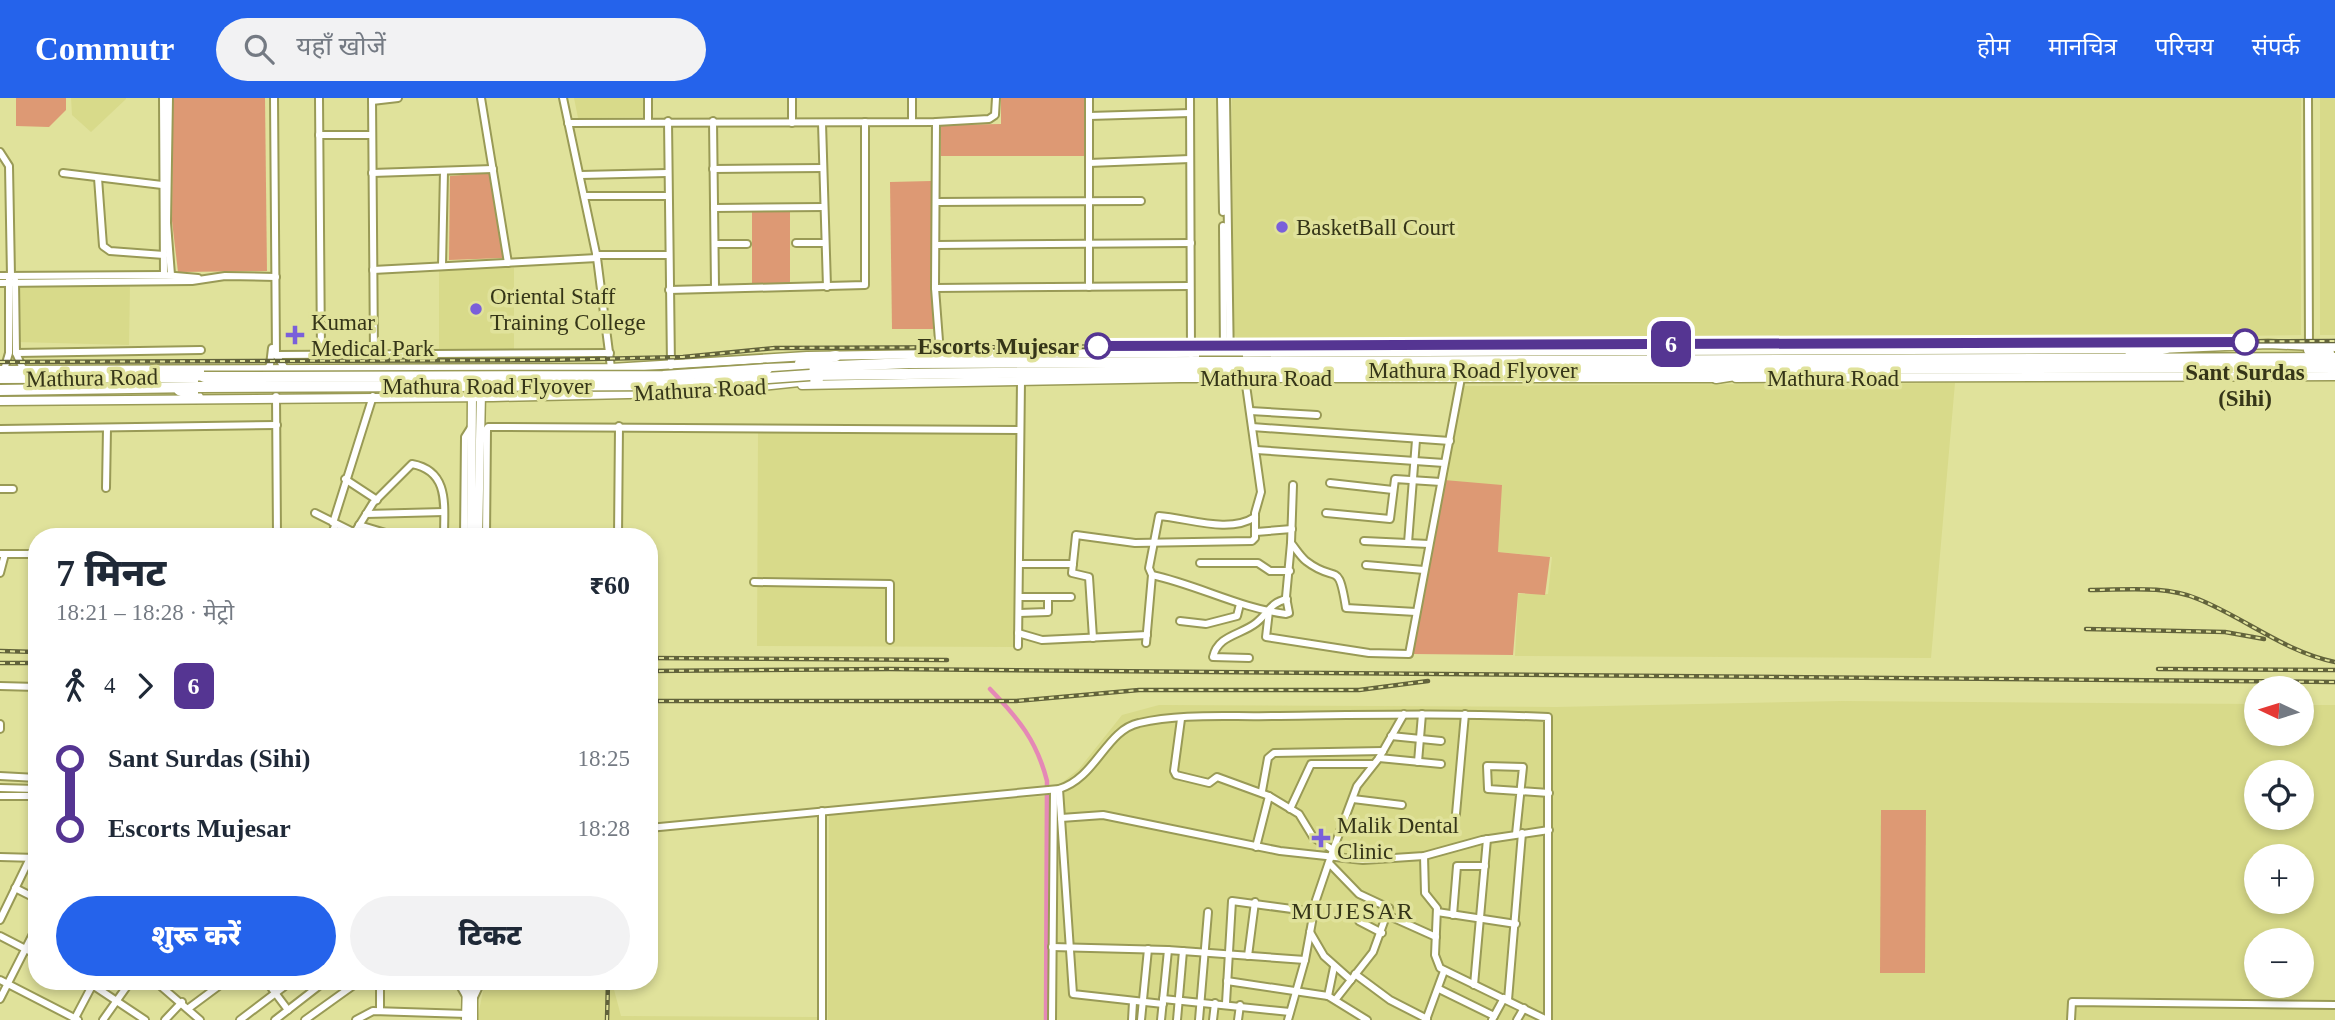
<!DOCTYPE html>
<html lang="hi">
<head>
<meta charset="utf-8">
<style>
	:root { --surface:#fff; --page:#f2f2f3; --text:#1f2937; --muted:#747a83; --accent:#2563eb }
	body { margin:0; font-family:"Times New Roman","Noto Sans Devanagari",serif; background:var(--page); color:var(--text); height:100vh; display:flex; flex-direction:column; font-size:26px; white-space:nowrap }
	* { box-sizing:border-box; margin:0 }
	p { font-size:23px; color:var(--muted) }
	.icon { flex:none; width:38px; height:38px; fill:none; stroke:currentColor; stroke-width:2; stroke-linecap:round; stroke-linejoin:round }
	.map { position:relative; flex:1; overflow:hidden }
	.sheet { position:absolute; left:28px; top:430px; width:630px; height:462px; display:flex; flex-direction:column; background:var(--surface); border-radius:28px; box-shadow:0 4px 10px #0003 }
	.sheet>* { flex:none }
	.badge { padding:0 14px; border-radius:10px; font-size:24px; line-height:46px }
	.needle { width:46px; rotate:274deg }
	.controls { position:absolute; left:2244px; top:578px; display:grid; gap:14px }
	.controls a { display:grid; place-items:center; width:70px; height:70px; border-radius:50%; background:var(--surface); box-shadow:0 4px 10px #0003; font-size:35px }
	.map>.badge { position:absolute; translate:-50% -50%; box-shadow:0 0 0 4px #fff }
	.legs { display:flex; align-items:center; gap:10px; height:77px; padding:0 28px; font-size:23px }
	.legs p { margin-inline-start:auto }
	.headline { display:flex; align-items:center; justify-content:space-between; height:119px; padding:0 28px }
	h1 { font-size:38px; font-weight:800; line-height:52px }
	.button { display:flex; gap:14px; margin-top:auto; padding:14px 28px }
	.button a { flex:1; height:80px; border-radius:42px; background:var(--accent); color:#fff; font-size:28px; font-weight:800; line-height:80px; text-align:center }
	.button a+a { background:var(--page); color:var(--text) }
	ul { padding:0 28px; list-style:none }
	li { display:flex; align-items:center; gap:24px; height:70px; font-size:26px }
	li i { display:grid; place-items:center; width:10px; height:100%; margin:0 9px; background:currentColor }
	li i::after { content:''; width:18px; height:18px; margin:-9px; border:5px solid; border-radius:50%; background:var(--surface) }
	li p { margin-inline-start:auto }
	li:first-child i { background:linear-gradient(#0000 50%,currentColor 0) }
	li:last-child i { background:linear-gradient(currentColor 50%,#0000 0) }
	header { display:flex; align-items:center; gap:42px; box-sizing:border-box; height:98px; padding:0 35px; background:var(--accent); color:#fff }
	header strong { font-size:33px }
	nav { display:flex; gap:38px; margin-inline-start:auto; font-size:24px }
	.search { width:490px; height:63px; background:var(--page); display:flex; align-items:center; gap:18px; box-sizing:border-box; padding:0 24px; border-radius:38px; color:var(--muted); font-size:26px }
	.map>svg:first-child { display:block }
</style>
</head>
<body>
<header>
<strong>Commutr</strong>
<div class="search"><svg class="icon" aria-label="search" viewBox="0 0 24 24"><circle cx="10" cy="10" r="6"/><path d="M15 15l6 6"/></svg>यहाँ खोजें</div>
<nav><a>होम</a><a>मानचित्र</a><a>परिचय</a><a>संपर्क</a></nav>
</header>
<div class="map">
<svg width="2335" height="922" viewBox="0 0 2335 922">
	<rect width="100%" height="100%" fill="#e0e29b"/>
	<g fill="#d8da8a" fill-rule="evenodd">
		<path d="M71 0H126V1L91 34 72 17Z"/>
		<path d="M574 0H646V19L578 20Z"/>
		<path d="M1232 0H2301V237L1992 241 1747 239 1238 242 1233 235Z"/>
		<rect x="2320" y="0" width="15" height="237"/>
		<path d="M514 170V252H439V171Z"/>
		<path d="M19 186 130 189 129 247 18 244Z"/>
		<path d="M1955 285 1931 560 1515 558 1518 496H1548L1552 459 1498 454 1444 382 1462 288Z"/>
		<path d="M758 333 1017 337 1014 549 757 548Z"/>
		<path d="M1842 603 2256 606V635H2301V607H2335V922H828L829 717 1045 698 1079 671 1122 617 1159 607 1556 609ZM2256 674H2301V719H2256ZM2256 758H2301V803H2256ZM2256 842H2301V887H2256Z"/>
		<path d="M485 884H612L621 918 818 919V922H477Z"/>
	</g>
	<g fill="#dd9974">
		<path d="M16 0H66V12L49 29 16 28Z"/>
		<path d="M173 0H265L267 173 178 174 172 123Z"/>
		<path d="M1001 0H1085V58H941V27L1001 26Z"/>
		<path d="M489 75 503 160 449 162 450 78Z"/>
		<path d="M931 83 933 231H892L890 84Z"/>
		<path d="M752 112H790V185L752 186Z"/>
		<path d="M1444 382 1502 387 1498 454 1550 459 1545 497 1518 495 1513 557 1413 556Z"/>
		<path d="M1881 712H1926L1925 875H1880Z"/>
	</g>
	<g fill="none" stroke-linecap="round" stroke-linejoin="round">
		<path stroke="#e588b6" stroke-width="4.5" d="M990 591C1018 620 1037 643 1047 683L1046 922"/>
		<defs>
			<g id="minor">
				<path d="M163 0 164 177"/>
				<path d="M169 0 167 125 171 177"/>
				<path d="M274 0 276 257 286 272"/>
				<path d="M319 0 321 257"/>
				<path d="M372 0 374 257"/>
				<path d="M481 0 508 165"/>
				<path d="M563 0 597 160 611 270"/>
				<path d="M1089 0V189"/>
				<path d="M1190 0 1191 256"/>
				<path d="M1221 0 1223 114"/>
				<path d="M1226 0 1230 268"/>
				<path d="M2308 0 2309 251"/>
				<path d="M372 3 398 0"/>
				<path d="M1089 18 1190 15"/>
				<path d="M648 23V0"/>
				<path d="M668 23 671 268"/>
				<path d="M713 23 715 189"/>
				<path d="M912 24V0"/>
				<path d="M936 24 935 190 940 256"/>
				<path d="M568 25 936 24 989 21 995 17 996 0"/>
				<path d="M792 25V0"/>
				<path d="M822 25 827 189"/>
				<path d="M319 37H372"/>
				<path d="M0 54 9 68 11 178"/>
				<path d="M1089 65 1190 61"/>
				<path d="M713 71 823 70"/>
				<path d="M63 75 162 87"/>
				<path d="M372 75 493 71"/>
				<path d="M581 77 667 75"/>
				<path d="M98 80 103 148 110 153 164 157"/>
				<path d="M585 98H667"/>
				<path d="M937 104 1141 103"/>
				<path d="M714 110 824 109"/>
				<path d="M1223 128 1224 257"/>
				<path d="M796 145H825"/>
				<path d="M715 146H747"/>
				<path d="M936 147 1191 145"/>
				<path d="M596 157H668"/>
				<path d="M442 168 444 73"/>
				<path d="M373 172 597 160"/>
				<path d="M0 178 164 177 198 180"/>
				<path d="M15 182 16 255 24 273"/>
				<path d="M0 185 192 183 225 178 276 179"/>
				<path d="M935 190 1190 188"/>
				<path d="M669 192 865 187V24"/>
				<path d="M16 255 201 252"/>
				<path d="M276 257 610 255"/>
				<path d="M267 271 270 267 272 250"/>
				<path d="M4 272 9 255V181"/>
				<path d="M276 298 277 439"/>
				<path d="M1250 313 1317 317"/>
				<path d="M1252 329 1450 343"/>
				<path d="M0 331 277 327"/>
				<path d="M481 342 488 329 1020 332"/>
				<path d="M1256 352 1444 365"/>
				<path d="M345 381 377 402"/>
				<path d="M1330 385 1393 392"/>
				<path d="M1293 387 1291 445C1296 451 1300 458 1306 463 1337 487 1338 460 1346 510L1416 514"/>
				<path d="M106 390 107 330"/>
				<path d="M0 391H13"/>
				<path d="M315 415 355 435"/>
				<path d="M1326 415 1390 421 1395 381 1441 384"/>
				<path d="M366 416 444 414"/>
				<path d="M333 425 373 298"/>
				<path d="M359 427 399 439"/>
				<path d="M1256 434 1292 431"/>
				<path d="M330 439 336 426"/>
				<path d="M352 439 373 405 412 366C450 373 444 408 444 439"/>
				<path d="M464 439 465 339 472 328"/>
				<path d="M486 439 487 331"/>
				<path d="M618 439 619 328"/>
				<path d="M1364 443 1429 446"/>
				<path d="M1408 445 1416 342"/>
				<path d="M0 456H37"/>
				<path d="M1200 465H1258L1270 473H1290"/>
				<path d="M1019 466H1073"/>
				<path d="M1366 467 1424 472"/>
				<path d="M0 475 5 456"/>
				<path d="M1152 477C1198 487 1239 510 1286 516L1289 515 1286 499 1291 445"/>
				<path d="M754 484 890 486V542"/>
				<path d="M1019 499H1071"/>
				<path d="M1269 513 1266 539 1369 555 1409 556 1461 280"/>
				<path d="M1019 515 1048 514V499"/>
				<path d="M1180 523 1206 526 1237 518 1240 506"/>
				<path d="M1018 535 1042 542 1147 537"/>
				<path d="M1093 540 1089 479 1072 475 1076 437 1135 445 1252 443 1255 440V415L1261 394 1245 280"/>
				<path d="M1146 545 1152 477 1149 470 1159 418C1188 420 1229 436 1255 419"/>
				<path d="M1018 548 1021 282"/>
				<path d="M1249 560 1213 559C1218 537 1241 537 1256 525 1269 515 1269 505 1287 501"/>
				<path d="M0 588 37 589"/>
				<path d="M1181 621 1174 673 1176 677 1209 685 1217 679 1269 698"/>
				<path d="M0 626V631"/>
				<path d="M1391 638 1441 643"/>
				<path d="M1379 660 1441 666"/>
				<path d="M1418 664 1422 616"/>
				<path d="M0 678 37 680"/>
				<path d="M0 690 37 691"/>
				<path d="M1059 691 1073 896 1163 906"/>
				<path d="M1262 693 1268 660 1274 655 1383 653"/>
				<path d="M0 698H37"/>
				<path d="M1353 701 1402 707"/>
				<path d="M1290 711 1311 666H1373"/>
				<path d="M1456 716 1465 616"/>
				<path d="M1061 720 1103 717 1280 753 1363 762 1424 758 1482 742 1549 732"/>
				<path d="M649 730 1059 691C1096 680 1106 632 1139 625 1181 615 1229 619 1272 618 1364 617 1456 615 1548 619V922"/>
				<path d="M1516 736 1523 669 1487 668 1488 691 1549 695"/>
				<path d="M1256 749 1269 698 1299 716 1313 739 1333 752"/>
				<path d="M1424 758 1425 795 1437 810 1435 857 1440 870 1547 922"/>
				<path d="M0 759 37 760"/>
				<path d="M1329 765 1359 796 1389 810 1373 854 1336 901"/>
				<path d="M15 790 37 801"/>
				<path d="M1437 814 1516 826"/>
				<path d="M1387 817 1436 839"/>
				<path d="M1453 817 1457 768H1485"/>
				<path d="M0 822 30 760"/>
				<path d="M1359 823 1382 835"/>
				<path d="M1310 834 1324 858 1351 882"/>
				<path d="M0 838 37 857"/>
				<path d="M1052 849 1168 852 1305 862"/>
				<path d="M1248 858 1255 804"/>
				<path d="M1355 876 1390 902 1427 921"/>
				<path d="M0 882 78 922"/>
				<path d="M1227 883 1328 898 1367 922"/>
				<path d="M88 884 145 922"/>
				<path d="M156 884 200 922"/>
				<path d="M267 884 288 912"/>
				<path d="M458 884 466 898"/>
				<path d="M1474 887 1487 741"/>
				<path d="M1439 891 1494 918"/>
				<path d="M1328 898 1334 869"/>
				<path d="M474 899 481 884"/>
				<path d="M0 901 37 828"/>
				<path d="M1163 901 1290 914"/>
				<path d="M1508 902 1522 735"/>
				<path d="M1226 905 1232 803 1314 814"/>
				<path d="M189 910 224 884"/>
				<path d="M380 913V884"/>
				<path d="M74 922 94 884"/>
				<path d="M103 922 130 884"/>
				<path d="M165 922 182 904"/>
				<path d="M240 922 290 884"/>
				<path d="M275 922 324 884"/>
				<path d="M305 922 358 884"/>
				<path d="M356 922 373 913 467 916"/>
				<path d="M822 922V713"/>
				<path d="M1052 922 1054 692"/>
				<path d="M1132 922 1133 904"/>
				<path d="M1141 922 1148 851"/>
				<path d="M1161 922 1168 852"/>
				<path d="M1177 922 1183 853"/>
				<path d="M1199 922 1208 814"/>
				<path d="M1213 922 1215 905"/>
				<path d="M1238 922 1240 907"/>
				<path d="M1288 922 1305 862 1316 802 1333 752 1357 688 1379 660 1404 616"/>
				<path d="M1426 922 1444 873"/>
				<path d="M1492 922 1504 900"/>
				<path d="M1517 922 1524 910"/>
				<path d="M2071 922 2072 904 2335 907"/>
			</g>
			<g id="major">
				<path d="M2160 251 2268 246 2335 249"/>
				<path d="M0 272 611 270 807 258 940 256 2147 251"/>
				<path d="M1736 280 2335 278"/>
				<path d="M802 287 1180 280H1720"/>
				<path d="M0 303 493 299 672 295 764 287"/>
				<path d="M471 439 472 295"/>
				<path d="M478 439 481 295"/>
				<path d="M466 922 467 884"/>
				<path d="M473 922V884"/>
			</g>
			<g id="highway">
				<path d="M2309 252 2329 255"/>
				<path d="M2130 258 2166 250"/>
				<path d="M1243 264 2335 260"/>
				<path d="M800 265 836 258"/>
				<path d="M767 271 909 265 1199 264"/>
				<path d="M1244 273 2335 269"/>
				<path d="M810 277 1200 273"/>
				<path d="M0 280 204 279"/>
				<path d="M1716 280 1742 276"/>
				<path d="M761 287 818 281"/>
				<path d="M0 292 198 289"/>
				<path d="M179 292 198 299"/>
			</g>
		</defs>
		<use href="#minor" stroke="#999a56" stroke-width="10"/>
		<use href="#major" stroke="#999a56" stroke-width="11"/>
		<use href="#highway" stroke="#999a56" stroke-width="13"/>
		<use href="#minor" stroke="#fff" stroke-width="6"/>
		<use href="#major" stroke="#fff" stroke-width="8"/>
		<use href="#highway" stroke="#fff" stroke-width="10"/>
		<defs>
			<g id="rail">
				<path d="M0 264 548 262 683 259 775 250 2335 243"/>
				<path d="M2090 492C2125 492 2165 487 2198 501 2245 520 2285 554 2335 564"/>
				<path d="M2086 531 2225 534 2264 541"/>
				<path d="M0 553 37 554"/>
				<path d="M649 560 947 562"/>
				<path d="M0 565H37"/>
				<path d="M2158 571 2335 572"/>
				<path d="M649 573 889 571 2335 584"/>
				<path d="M649 603H1016L1139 592H1359L1428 583"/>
				<path d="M607 922 608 884"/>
			</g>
		</defs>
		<use href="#rail" stroke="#62633b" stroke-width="4.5"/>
		<use href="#rail" stroke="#e0e29b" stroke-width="2" stroke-dasharray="5" stroke-linecap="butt"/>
		<defs>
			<g id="highway-bridge">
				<path d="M1199 264H1243"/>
				<path d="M1200 273H1244"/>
				<path d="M204 279 663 278 767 271"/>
				<path d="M198 289 668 287 810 277"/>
			</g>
		</defs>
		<use href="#highway-bridge" stroke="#999a56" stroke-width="13" stroke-linecap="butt"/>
		<use href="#highway-bridge" stroke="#fff" stroke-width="10"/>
	</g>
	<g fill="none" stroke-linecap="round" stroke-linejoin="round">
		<defs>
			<path id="line-1" d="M1098 248 2245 244"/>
		</defs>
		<use href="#line-1" stroke="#fff" stroke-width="16"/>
		<use href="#line-1" stroke="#553592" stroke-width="10"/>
	</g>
	<g fill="#7a5fda" stroke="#e0e29b" stroke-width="2.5">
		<circle cx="1282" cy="129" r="7"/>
		<circle cx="476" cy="211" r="7"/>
		<path d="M291.5 226.5h7v7h7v7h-7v7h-7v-7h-7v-7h7z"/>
		<path d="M1317.5 729.5h7v7h7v7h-7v7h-7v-7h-7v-7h7z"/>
	</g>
	<g fill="#fff" stroke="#553592" stroke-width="3.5">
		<circle cx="2245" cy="244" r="12"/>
		<circle cx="1098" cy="248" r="12"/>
	</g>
	<g text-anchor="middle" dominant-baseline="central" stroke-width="7" stroke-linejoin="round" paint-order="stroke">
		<g font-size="23" fill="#353518" stroke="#e0e29b" text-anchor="start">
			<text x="1296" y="129">BasketBall Court</text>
			<text x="490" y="198">Oriental Staff<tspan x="490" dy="26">Training College</tspan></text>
			<text x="311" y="224">Kumar<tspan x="311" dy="26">Medical Park</tspan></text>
			<text x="1337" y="727">Malik Dental<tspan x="1337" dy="26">Clinic</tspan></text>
		</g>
		<g font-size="23" font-weight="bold" fill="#353518" stroke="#e0e29b" text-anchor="end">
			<text x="1079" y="248">Escorts Mujesar</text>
			<text x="2245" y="274" text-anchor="middle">Sant Surdas<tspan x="2245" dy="26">(Sihi)</tspan></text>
		</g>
		<g font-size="23" fill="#353518" stroke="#e0e29b">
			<text x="1473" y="272">Mathura Road Flyover</text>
			<text transform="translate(92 280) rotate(-1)">Mathura Road</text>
			<text x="1266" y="280">Mathura Road</text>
			<text x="1833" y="280">Mathura Road</text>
			<text x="487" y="288">Mathura Road Flyover</text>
			<text transform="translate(700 292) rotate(-3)">Mathura Road</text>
		</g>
		<g font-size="24" letter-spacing="2" fill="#353518" stroke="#e0e29b">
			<text x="1353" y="813">MUJESAR</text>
		</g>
	</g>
</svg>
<div class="controls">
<a><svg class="needle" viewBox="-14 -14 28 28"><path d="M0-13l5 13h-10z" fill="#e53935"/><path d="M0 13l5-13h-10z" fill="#747a83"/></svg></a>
<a><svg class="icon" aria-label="locate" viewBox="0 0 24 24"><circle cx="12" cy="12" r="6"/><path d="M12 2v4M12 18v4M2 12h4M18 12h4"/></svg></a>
<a>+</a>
<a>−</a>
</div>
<b class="badge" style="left:1671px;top:246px;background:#553592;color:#fff">6</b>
<section class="sheet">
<div class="headline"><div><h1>7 मिनट</h1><p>18:21 – 18:28 · मेट्रो</p></div><b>₹60</b></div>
<div class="legs"><svg class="icon" aria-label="walk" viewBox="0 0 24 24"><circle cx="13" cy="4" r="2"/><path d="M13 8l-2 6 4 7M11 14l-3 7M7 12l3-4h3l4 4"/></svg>4<svg class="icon" aria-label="forward" viewBox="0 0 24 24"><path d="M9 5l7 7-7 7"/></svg><b class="badge" style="background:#553592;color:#fff">6</b></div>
<ul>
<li><i style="color:#553592"></i><b>Sant Surdas (Sihi)</b><p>18:25</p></li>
<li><i style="color:#553592"></i><b>Escorts Mujesar</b><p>18:28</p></li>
</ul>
<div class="button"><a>शुरू करें</a><a>टिकट</a></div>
</section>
</div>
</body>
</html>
